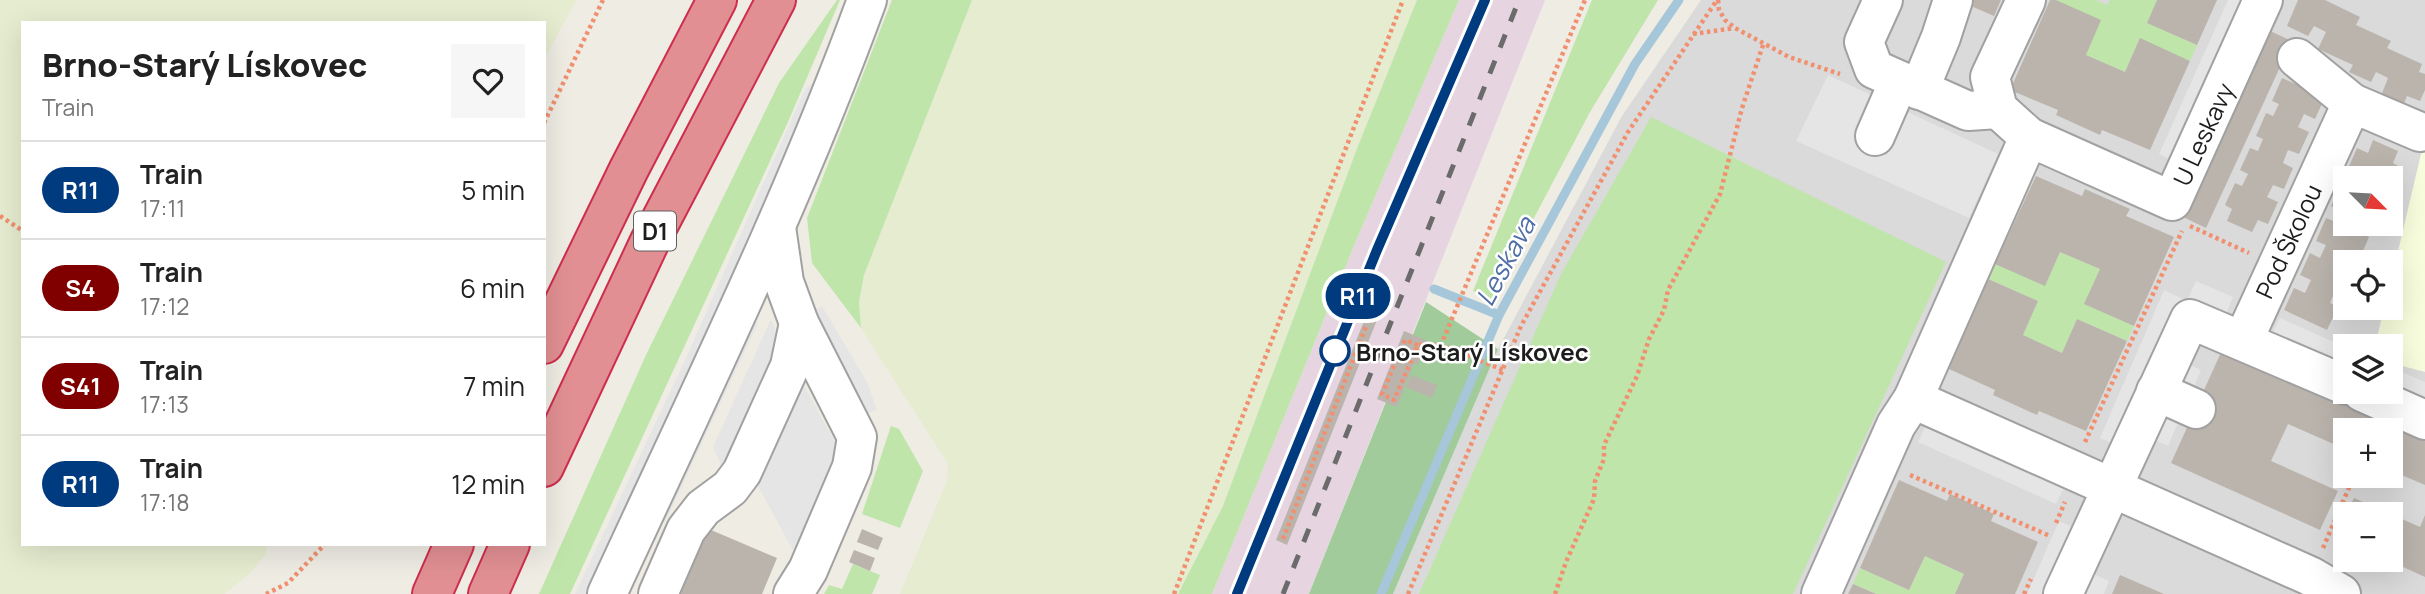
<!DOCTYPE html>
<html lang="en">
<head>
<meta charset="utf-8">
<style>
	:root { --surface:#fff; --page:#f6f6f6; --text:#222; --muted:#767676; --line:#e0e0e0 }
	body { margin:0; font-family:Manrope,sans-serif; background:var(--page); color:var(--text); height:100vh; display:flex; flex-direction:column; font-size:26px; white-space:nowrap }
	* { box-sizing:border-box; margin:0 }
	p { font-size:23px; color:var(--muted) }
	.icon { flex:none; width:38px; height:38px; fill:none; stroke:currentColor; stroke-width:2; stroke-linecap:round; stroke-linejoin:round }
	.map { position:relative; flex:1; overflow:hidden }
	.details { position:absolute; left:21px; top:21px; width:525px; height:525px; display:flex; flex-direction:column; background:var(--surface); border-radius:0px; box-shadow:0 7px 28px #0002 }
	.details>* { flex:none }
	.badge { padding:0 14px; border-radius:23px; font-size:24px; line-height:46px }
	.needle { width:46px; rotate:114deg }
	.fabs { position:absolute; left:2333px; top:166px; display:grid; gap:14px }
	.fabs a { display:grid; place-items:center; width:70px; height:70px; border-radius:0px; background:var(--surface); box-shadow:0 7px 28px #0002; font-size:35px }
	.map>.badge { position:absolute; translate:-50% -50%; box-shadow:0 0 0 4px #fff }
	.round { display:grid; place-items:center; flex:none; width:74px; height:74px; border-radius:0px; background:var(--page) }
	.summary { display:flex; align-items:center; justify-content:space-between; height:119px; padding:0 21px }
	h1 { font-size:33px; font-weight:800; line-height:52px }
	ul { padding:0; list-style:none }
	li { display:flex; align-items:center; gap:21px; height:98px; padding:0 21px; border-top:2px solid var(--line) }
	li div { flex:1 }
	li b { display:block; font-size:26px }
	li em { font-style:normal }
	li .badge { min-width:77px; font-weight:700; text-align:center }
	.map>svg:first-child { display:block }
</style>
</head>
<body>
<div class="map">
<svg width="2425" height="594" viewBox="0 0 2425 594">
	<rect width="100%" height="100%" fill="#eeece3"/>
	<path fill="#dbdada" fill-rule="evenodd" d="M1701 0H2425V594H1393L1498 349 1622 116ZM2345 178H2390V224H2345ZM2345 262H2390V308H2345ZM2345 346H2390V392H2345ZM2345 430H2390V476H2345ZM2345 514H2390V560H2345Z"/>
	<path fill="#e6d5e1" d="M1459 0H1545L1309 594H1212L1356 241Z"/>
	<path fill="#f8fddd" d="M2425 137V372L2391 363 2390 346H2375L2384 308H2390L2391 281Z"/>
	<g fill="#e5eccf">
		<path d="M0 0H576L544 60V23H23V544H267L265 555 249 574 224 594H0Z"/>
		<path d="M972 0H1417L1358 146 1223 506 1178 594H900L947 481 948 464 861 328 859 302 864 275Z"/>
	</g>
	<g fill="#bfe5ab">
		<path d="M837 0H840L788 122 570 594H539L646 355 779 83Z"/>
		<path d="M892 0H972L864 275 859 302 861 328 812 263 807 218Z"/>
		<path d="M1417 0H1459L1356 241 1212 594H1178L1223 506 1358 146Z"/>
		<path d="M1592 0H1658L1590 112 1491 299 1473 291Z"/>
		<path d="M2056 0H2096L2107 5 2110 0H2157L2148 23 2197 45 2190 61 2140 39 2125 72 2086 55Z"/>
		<path d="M1651 117 1946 262 1793 594H1419L1561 274Z"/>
		<path d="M2060 252 2100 269 2085 304 2134 326 2127 341 2077 319 2062 353 2023 335 2038 301 1988 279 1995 264 2045 285Z"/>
		<path d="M891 426 899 429 923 471 900 528 862 514Z"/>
		<path d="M1925 556 1964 574 1955 594H1876L1853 584 1860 568 1909 590Z"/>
		<path d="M853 564 880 575 872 594H824L829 585 842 589Z"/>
	</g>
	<path fill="#a1cb9a" d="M1426 302 1498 349 1393 594H1309Z"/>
	<g fill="#e5e5e5">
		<path d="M2228 0H2252L2180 164 2159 154Z"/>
		<path d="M829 71 594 594H575L686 358 805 89Z"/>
		<path d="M1828 75 1998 154 1969 218 1796 141Z"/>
		<path d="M2196 281 2233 297 2224 319 2161 352 2201 370 2168 446 2125 427 2116 445 2100 438 2164 290 2187 301Z"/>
		<path d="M822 306 867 382 877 410 863 415 810 312Z"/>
		<path d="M744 317 758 323 665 522 651 516Z"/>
		<path d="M2280 318 2345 347V371L2270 338Z"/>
		<path d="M771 319 781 343 723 468 713 447Z"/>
		<path d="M2390 367 2425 382V407L2391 392Z"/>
		<path d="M800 378 842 455 798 560 756 482Z"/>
		<path d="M1928 421 2066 483 2056 504 1918 442Z"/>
		<path d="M2059 521 2078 529 2065 561 2109 581 2104 594H2027Z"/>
	</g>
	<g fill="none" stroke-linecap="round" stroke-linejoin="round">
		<g stroke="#a6c6d9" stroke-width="9">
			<path d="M1434 289 1499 315"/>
			<path d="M1381 594 1499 315 1635 64 1679 0"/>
		</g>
	</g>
	<g fill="#bab4ad">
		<path d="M1957 0H2001L1994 16Z"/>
		<path d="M2050 0H2056L2101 20 2086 55 2125 72 2140 38 2190 61 2150 150 2102 130 2100 135 2056 115 2058 110 2010 90Z"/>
		<path d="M2157 0H2217L2197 45 2147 23Z"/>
		<path d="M2298 0H2325L2360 17 2356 25 2391 41 2387 48 2422 64 2419 72 2425 74V90L2420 101 2407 96 2403 106 2381 96 2388 78 2376 72 2371 82 2349 72 2353 65 2318 49 2326 32 2314 26 2308 36 2287 26Z"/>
		<path d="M2268 30 2292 41 2206 228 2183 217Z"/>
		<path d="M2282 78 2325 97 2315 119 2304 114 2298 127 2309 132 2299 154 2288 150 2283 163 2293 168 2284 189 2273 185 2267 197 2278 202 2268 224 2258 220 2252 232 2227 221 2232 209 2225 205 2235 183 2242 186 2248 174 2240 170 2250 148 2258 151 2263 139 2256 136 2266 113 2273 116 2279 104 2272 101Z"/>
		<path d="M2373 140 2398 151 2393 163 2400 167 2390 190V178H2356L2357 176 2347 171 2357 148 2368 153Z"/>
		<path d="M2036 176 2082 196 2085 189 2130 209 2126 216 2174 237 2134 326 2084 304 2100 269 2060 252 2045 286 1995 264Z"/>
		<path d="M2342 182 2345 184V224H2366L2362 234 2369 237 2359 260 2351 257 2349 262H2345V291L2343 294 2335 291 2330 303 2338 307 2327 330 2284 310 2294 288 2305 293 2311 280 2300 275 2310 253 2320 258 2326 245 2316 241 2326 218 2336 222 2341 211 2331 206Z"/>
		<path d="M1988 279 2038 301 2023 335 2062 353 2077 319 2127 341 2086 431 2039 411 2037 415 1993 395 1995 390 1949 369Z"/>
		<path d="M1366 316 1377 320 1287 545 1276 540Z"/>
		<path d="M1404 331 1428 341 1418 365 1414 363 1397 407 1377 399Z"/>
		<path d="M2223 348 2371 415 2364 430H2345V449L2288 424 2271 461 2338 491 2320 530 2171 463Z"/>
		<path d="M1411 375 1437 385 1432 398 1406 387Z"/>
		<path d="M2387 422 2425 438V485L2390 470V430H2383Z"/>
		<path d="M1899 480 1947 501 1950 494 1994 514 1991 521 2038 542 2015 594H1955L1964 574 1925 556 1909 590 1860 568Z"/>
		<path d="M2354 498 2420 527 2425 515V577L2390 561V514H2346Z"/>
		<path d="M704 527 777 558 762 594H677Z"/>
		<path d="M862 529 883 538 878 550 857 542Z"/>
		<path d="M854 550 875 558 870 571 849 562Z"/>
		<path d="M2120 575 2164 594H2112Z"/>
		<path d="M1853 584 1876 594H1848Z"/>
	</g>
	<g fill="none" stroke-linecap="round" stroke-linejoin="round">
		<defs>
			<g id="minor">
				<path d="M1883 0 1864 42 1874 69 1968 111 1998 109"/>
				<path d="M2297 58 2352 103"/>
				<path d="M1919 90 1941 37 1953 0"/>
				<path d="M1875 136 1899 81"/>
				<path d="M2029 137 2172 201 2263 0"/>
				<path d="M776 227 784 282 799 323 857 437 852 467 808 570 793 594"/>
				<path d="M2243 341 2352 103 2420 132"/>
				<path d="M2156 391 2196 409"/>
				<path d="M2362 392 2425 420"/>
				<path d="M1913 399 2310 576 2341 594"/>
				<path d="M607 594C697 398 793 203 867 0"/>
				<path d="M658 594 686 530 703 508 730 488 742 472 790 366 799 323"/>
				<path d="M1821 594 1896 425 1913 399 2029 137 1998 109 1990 77 2026 0"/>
				<path d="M2063 594 2190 319 2345 385"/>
			</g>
			<g id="highway">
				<path d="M544 344 629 169 717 0"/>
				<path d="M544 467 650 241 776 0"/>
				<path d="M432 594 454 544"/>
				<path d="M488 594 510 544"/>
			</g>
		</defs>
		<use href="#minor" stroke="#a1a1a1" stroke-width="42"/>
		<use href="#highway" stroke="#ce2e4d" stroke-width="42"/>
		<g stroke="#f19070" stroke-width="4.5" stroke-dasharray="3.5 3.5" stroke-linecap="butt">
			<path d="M1718 0 1719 10 1725 20 1735 28 1789 57 1840 74"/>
			<path d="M1693 34 1734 28"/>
			<path d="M544 123 603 0"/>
			<path d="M0 216 23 231"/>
			<path d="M2190 226 2249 253"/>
			<path d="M1418 345 1405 340 1382 394 1394 400 1418 345H1441L1585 0"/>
			<path d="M1441 345 1503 370"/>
			<path d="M2085 442 2182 231"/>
			<path d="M1910 475 2050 536"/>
			<path d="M2056 523 2065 502"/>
			<path d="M1283 539 1367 324"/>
			<path d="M2323 548 2354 476"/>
			<path d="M266 594 288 583 325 544"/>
			<path d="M1174 594 1403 0"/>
			<path d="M1408 594 1521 326 1628 132 1717 0"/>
			<path d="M1555 594 1566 562 1594 499 1595 481 1604 459V445L1637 376 1649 339 1664 310 1668 290 1720 194 1742 108 1764 42"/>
			<path d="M2024 594 2031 579"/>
		</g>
		<use href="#minor" stroke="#fff" stroke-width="38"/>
		<use href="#highway" stroke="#e18f92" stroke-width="38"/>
		<g stroke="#6b6b6b" stroke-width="5" stroke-dasharray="14 14" stroke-linecap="butt">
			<path d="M1237 594 1377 250 1485 0"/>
			<path d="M1283 594 1519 0"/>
		</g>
	</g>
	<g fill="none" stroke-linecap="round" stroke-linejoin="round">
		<defs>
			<path id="line" d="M1237 594 1377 250 1485 0"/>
		</defs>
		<use href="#line" stroke="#fff" stroke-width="16"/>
		<use href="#line" stroke="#003b80" stroke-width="10"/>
	</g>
	<circle fill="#fff" stroke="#003b80" stroke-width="3.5" cx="1335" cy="351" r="14"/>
	<g text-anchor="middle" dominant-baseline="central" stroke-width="5" stroke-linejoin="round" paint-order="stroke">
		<rect fill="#fff" stroke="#616161" stroke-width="2" x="634" y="211.5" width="42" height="39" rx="5"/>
		<g font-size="23" font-weight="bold" fill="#1d1d1d">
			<text x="655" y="231">D1</text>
		</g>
		<g font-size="24" fill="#1d1d1d" stroke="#fff">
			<text transform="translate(2203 134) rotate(-65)">U Leskavy</text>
			<text transform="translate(2288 241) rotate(-65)">Pod Školou</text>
		</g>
		<g font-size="24" font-weight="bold" fill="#1d1d1d" stroke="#fff" text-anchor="start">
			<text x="1356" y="351">Brno-Starý Lískovec</text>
		</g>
		<g font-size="26" font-style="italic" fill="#4f6ea7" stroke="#fff">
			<text transform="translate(1505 261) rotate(-62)">Leskava</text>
		</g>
	</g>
</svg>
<div class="fabs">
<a><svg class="needle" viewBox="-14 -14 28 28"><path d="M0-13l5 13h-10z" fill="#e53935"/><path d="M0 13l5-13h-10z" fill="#767676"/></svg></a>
<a><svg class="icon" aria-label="locate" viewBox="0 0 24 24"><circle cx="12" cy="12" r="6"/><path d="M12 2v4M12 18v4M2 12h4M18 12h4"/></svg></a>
<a><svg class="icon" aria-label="layers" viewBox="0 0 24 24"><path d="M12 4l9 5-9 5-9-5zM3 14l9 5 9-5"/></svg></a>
<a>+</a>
<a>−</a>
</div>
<b class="badge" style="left:1358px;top:296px;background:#003b80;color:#fff">R11</b>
<section class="details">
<div class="summary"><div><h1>Brno-Starý Lískovec</h1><p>Train</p></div><a class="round"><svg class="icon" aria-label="heart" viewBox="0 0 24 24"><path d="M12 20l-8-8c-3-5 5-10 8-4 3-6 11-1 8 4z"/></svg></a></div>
<ul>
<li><span class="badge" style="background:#003b80;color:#fff">R11</span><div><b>Train</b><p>17:11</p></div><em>5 min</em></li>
<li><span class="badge" style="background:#800000;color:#fff">S4</span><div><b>Train</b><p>17:12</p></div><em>6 min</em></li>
<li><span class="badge" style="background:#800000;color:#fff">S41</span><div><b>Train</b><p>17:13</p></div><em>7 min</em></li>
<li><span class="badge" style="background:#003b80;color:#fff">R11</span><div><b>Train</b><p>17:18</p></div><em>12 min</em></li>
</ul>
</section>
</div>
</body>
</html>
